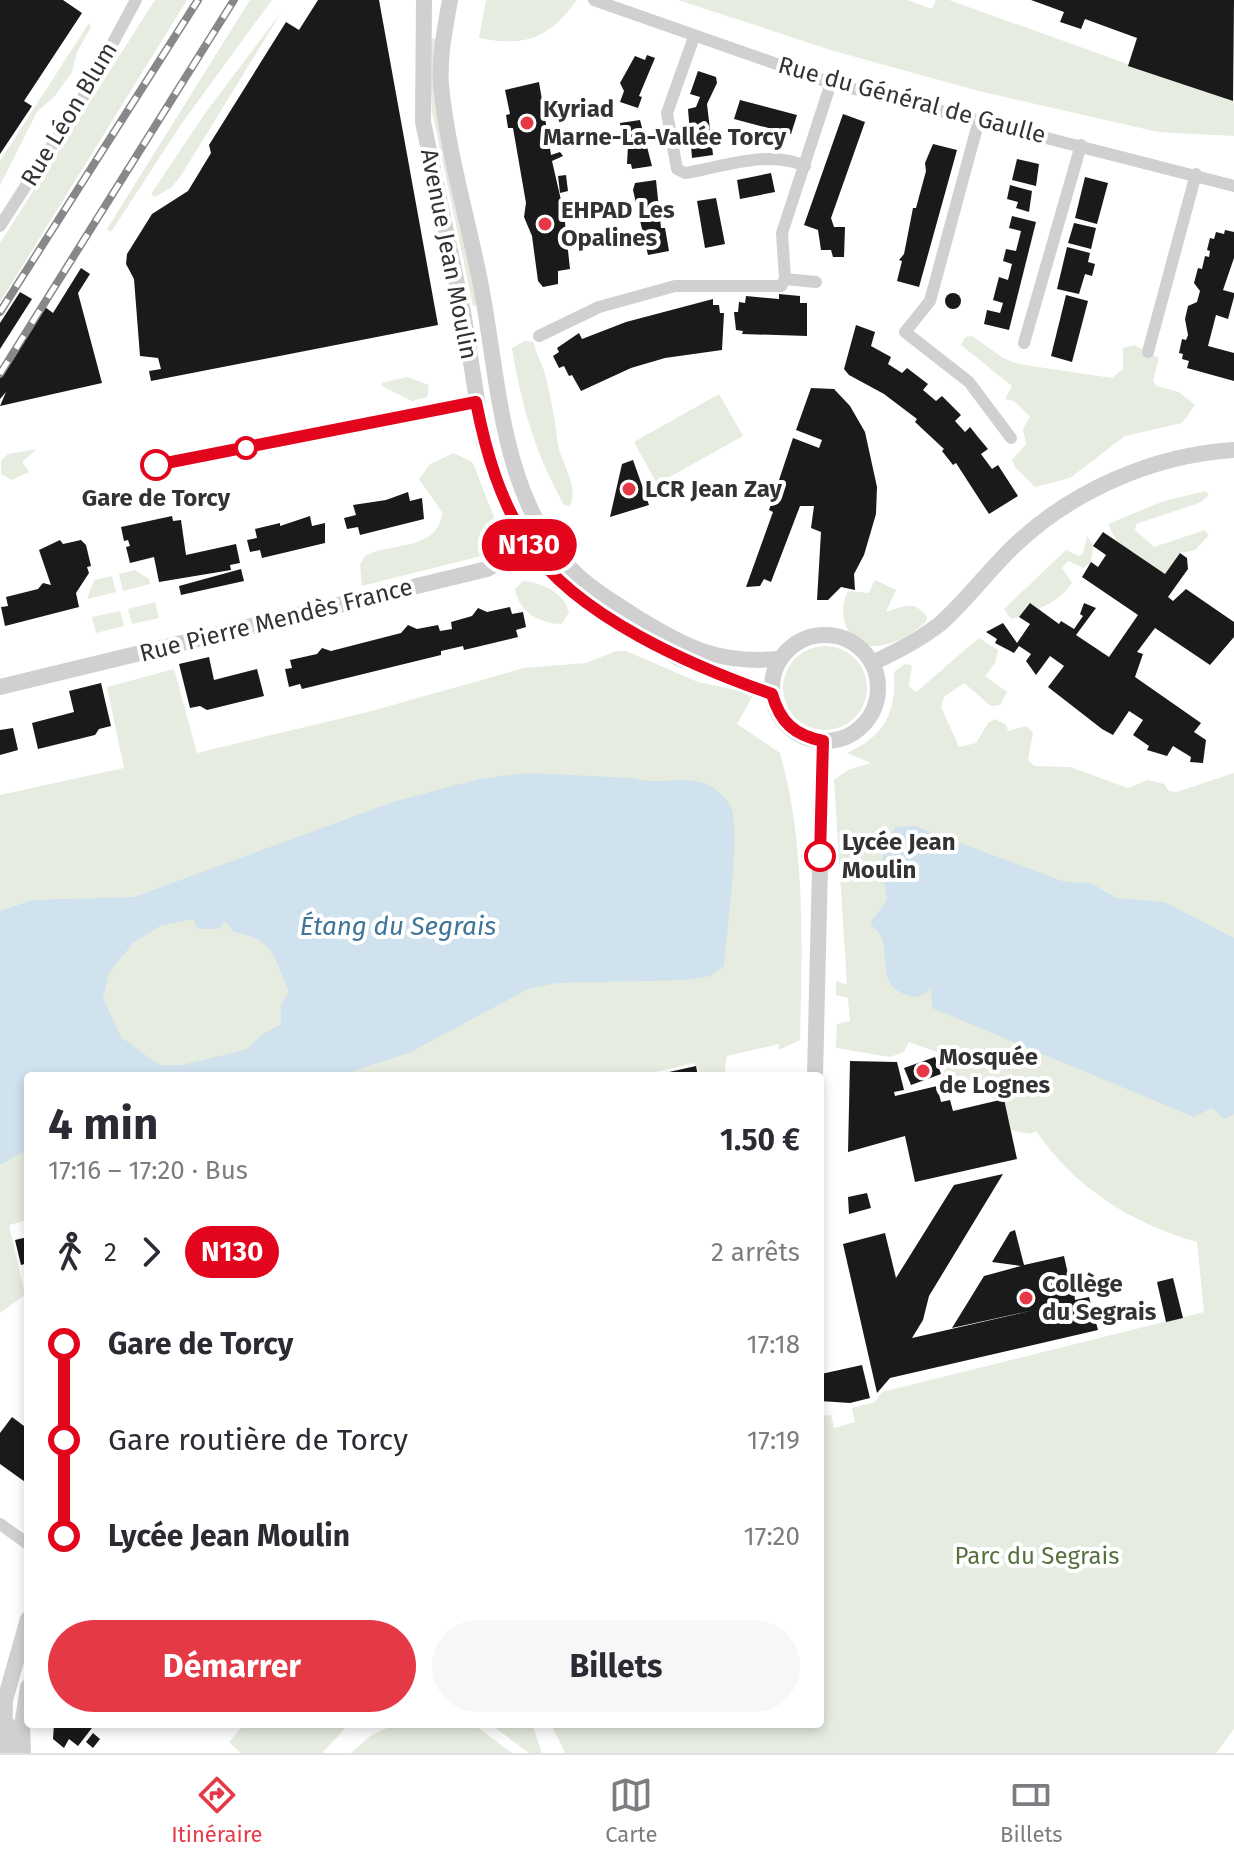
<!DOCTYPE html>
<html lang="fr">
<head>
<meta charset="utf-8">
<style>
	:root { --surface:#fff; --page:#f7f7f7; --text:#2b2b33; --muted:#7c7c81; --line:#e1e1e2; --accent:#e63946 }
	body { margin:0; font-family:"Fira Sans",sans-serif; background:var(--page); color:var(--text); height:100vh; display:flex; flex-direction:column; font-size:30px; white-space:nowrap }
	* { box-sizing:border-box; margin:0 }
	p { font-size:26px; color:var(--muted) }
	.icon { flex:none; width:44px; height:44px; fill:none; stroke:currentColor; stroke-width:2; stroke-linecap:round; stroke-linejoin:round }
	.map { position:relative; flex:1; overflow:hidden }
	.drawer { position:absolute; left:24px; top:1072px; width:800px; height:656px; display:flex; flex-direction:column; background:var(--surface); border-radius:8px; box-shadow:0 4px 12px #0003 }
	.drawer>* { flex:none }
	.badge { padding:0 16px; border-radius:26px; font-size:28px; line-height:52px }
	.map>.badge { position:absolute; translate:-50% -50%; box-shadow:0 0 0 4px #fff }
	.legs { display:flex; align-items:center; gap:12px; height:88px; padding:0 24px; font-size:26px }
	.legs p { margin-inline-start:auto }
	.headline { display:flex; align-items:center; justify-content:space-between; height:136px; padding:0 24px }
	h1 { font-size:44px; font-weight:700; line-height:60px }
	.action { display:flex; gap:16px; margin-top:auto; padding:16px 24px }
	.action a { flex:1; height:92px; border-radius:48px; background:var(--accent); color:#fff; font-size:32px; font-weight:700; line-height:92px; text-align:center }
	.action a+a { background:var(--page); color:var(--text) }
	ul { padding:0 24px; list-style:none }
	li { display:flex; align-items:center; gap:28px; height:96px; font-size:30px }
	li i { display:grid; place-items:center; width:12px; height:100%; margin:0 10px; background:currentColor }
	li i::after { content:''; width:20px; height:20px; margin:-10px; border:6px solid; border-radius:50%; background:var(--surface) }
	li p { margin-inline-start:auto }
	li:first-child i { background:linear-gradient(#0000 50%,currentColor 0) }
	li:last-child i { background:linear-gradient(currentColor 50%,#0000 0) }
	.menu { display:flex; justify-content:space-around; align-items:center; height:112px; border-top:2px solid var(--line); background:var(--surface); font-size:22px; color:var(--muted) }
	.menu a { display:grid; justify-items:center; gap:4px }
	.menu .selected { color:var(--accent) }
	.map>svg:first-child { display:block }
</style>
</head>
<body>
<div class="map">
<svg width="1234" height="1753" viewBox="0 0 1234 1753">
	<rect width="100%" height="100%" fill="#fff"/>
	<g fill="#e6ecdf">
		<path d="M155 0H187L0 302V243Z"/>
		<path d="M250 0H272L182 123 111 232 107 229Z"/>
		<path d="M486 0H577C548 39 526 47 479 38Z"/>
		<path d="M678 0H907L932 9 936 0H949L1234 102V136L1158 132 979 91 834 51Z"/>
		<path d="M282 11 182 174 172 187 155 197 151 194 206 112Z"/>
		<path d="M89 23 91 27 77 52 72 72 54 97 37 112 0 185V161Z"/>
		<path d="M428 37 435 39 434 55 477 305 473 306 432 111Z"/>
		<path d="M972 336 1003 358 1018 364 1112 378 1123 369V348L1134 345 1159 358 1153 380 1156 386 1179 392 1195 405 1182 423 1125 436 1070 478 1035 487 1015 467 1012 460 1026 444 1023 429 1030 417 1014 401 1005 399 1012 386 961 345 965 337Z"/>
		<path d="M525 341 534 342C535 354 541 360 544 371 550 393 555 417 557 439 559 461 580 485 570 506L564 505C536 455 521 405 512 348Z"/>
		<path d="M407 377 429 385 427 397 412 401 382 386V383Z"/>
		<path d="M719 394 743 436 657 484 634 442Z"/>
		<path d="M37 449 22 462 29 472 12 480 1 474V461L8 454Z"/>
		<path d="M454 453 473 463 497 525 498 535 489 554 362 586 360 565 365 556C391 542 440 551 442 512L419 479 430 464Z"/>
		<path d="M1206 491 1209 495 1199 503 1136 524 1135 530 1154 547 1205 530 1209 535 1195 550 1180 553 1165 574 1117 542 1108 524 1164 501Z"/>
		<path d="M1087 536 1093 546 1091 562 1084 568 1068 561 1062 568 1072 583C1063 596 1052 603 1038 609L1030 603 1019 617 1011 619 1004 609 1066 550 1079 556 1083 554Z"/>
		<path d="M135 570 149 579 150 584 123 591 119 574Z"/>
		<path d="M112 576 116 592 87 599 94 580Z"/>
		<path d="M875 580 896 590 886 612C904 607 914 599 927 617L926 622C913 633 895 645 876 646 847 648 836 613 848 591L869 593Z"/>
		<path d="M523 581C543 583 563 592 569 612L562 624C540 624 519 612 515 589Z"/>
		<path d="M155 602 159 618 132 624 128 609Z"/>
		<path d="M120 611 124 626 96 633 92 617Z"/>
		<path d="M979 638 998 650 995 663 985 676 1007 692 1000 705 991 706 964 683 944 697 941 707 959 747 976 743 988 723 995 719 1006 725 1008 731 1026 726 1033 732 1028 760 1034 766 1070 767 1128 788 1148 780 1164 784 1169 791 1177 792 1234 773V1729L1216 1753H565L551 1724H820V1416L831 1415 834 1428 855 1422 852 1408 875 1402 882 1392 1204 1312 1197 1242C1132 1224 1074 1187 1036 1131L1030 1134 1011 1130 1004 1099H994L973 1086C963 1087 948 1095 941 1084L948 1056 909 1042 904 1052 890 1057 836 1048 837 1024 850 1021 848 998 836 995V981L847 985 834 780 848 770 871 763 847 753C884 737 897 712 894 672L905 664 912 665 909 686 916 692Z"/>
		<circle cx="825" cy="688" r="42"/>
		<path d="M616 651H626L698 682 754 694 737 724 780 753C806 844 802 947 800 1040L779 1050V1044L727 1056 724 1076H702L694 1063 638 1076H28V1220L9 1225 25 1295 0 1313V795L124 768 107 687 174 669 197 753 368 712 524 668 586 663Z"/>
		<path d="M245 1724H349L322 1753H241L229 1742Z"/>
		<path d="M395 1724H473L512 1753H351L370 1736Z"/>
		<path d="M490 1724H532L542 1753H529Z"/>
	</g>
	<g fill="#cfe2ee" fill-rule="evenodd">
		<path d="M526 773 633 778C656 786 683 775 707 784 714 787 726 798 730 805 742 824 726 938 724 966L710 976 687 980 556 983 528 989 409 1053 338 1076H28V1149L0 1165V911L33 900 134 897 393 802 479 779ZM193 919 198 929H218L226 921 233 932C275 939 274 957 289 993L281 1004V1024L260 1036 248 1049 182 1065H159L121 1037 103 998 109 973 133 943 160 926Z"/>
		<path d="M915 826 1065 882 1091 883 1116 898 1164 902 1234 938V1114L1224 1119 1212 1108 1194 1117 932 1008 931 988 919 997C878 993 889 966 882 939 880 933 874 928 870 923L887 900C883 873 877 848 896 827Z"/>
	</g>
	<g fill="#1a1a1a">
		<path d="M0 0H63L82 13 24 101 32 106 0 154Z"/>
		<path d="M318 0H379L438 325 151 381 149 371 161 369 158 358 140 356 134 279 126 264 127 254 152 214 188 191 211 153 209 145 286 22 299 30Z"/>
		<path d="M1031 0H1234L1233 101 1128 66 1137 38 1085 19 1081 29 1060 22 1064 12Z"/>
		<path d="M647 55 655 58 639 96 642 97 638 108 620 102 624 91 620 83 635 56 645 60Z"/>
		<path d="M698 71 716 77 717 83 707 104 713 155 692 158 688 109 696 107 700 97 690 94Z"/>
		<path d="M539 82 544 112 549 111 550 117 545 118 551 155 560 152 563 156 552 161 564 213 570 269 558 271V284L543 287 538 281 532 236 524 217 526 203 513 128H508L506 115 510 114 505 90Z"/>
		<path d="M740 100 797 115 791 134 734 119Z"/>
		<path d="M843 114 865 122 831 218 834 227H845L844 257H833L831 250H821L818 230 804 225Z"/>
		<path d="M640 120 652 166 632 169 631 164H627L628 145 624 146 620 123Z"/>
		<path d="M933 144 957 150 919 287 897 281 902 261 899 260 904 254 913 208H916L926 171 925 163Z"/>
		<path d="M1017 159 1039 164 1036 186 1012 180Z"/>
		<path d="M771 173 775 192 740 199 737 180Z"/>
		<path d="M566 175 568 191 560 193 558 176Z"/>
		<path d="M1085 177 1108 183 1097 224 1075 218Z"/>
		<path d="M656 180 661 228H665L669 251 648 255 633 190 635 183Z"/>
		<path d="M1010 185 1032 191 1029 212 1016 208 1018 202 1007 199Z"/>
		<path d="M716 198 725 244 705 248 697 201Z"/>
		<path d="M1012 216 1036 222 1009 330 984 324 987 310 1000 313 1003 303 993 300 999 277 1008 280 1012 264 1003 261 1006 249 1016 251 1021 231 1009 228Z"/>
		<path d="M1074 223 1096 228 1091 249 1068 243Z"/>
		<path d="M1225 230 1234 232V258L1223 290 1234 293V297L1228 319 1216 315 1208 346 1234 353V381L1187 368 1189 361 1182 359 1183 354 1179 353 1182 339 1186 340 1188 335 1185 319 1188 306 1197 302 1200 291 1194 283 1198 268 1202 269 1205 256 1209 257 1210 251 1207 250 1210 238 1214 239 1216 232 1224 234Z"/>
		<path d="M1067 247 1090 253 1088 262 1095 264 1092 276 1085 274 1079 294 1057 289Z"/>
		<path d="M81 268 90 274 78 293 102 383 0 406 6 392 0 399V378L45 307 53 313Z"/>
		<path d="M20 292 32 299 0 349V323Z"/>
		<circle cx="953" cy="301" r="8"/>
		<path d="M779 294 800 296V303H807V336L742 334 743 331 736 330 734 312H738L739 302 745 303 746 296 779 299Z"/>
		<path d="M1066 295 1088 301 1072 362 1051 356Z"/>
		<path d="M713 299V305H719L720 313H724L722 350 665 358 631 368 581 391 572 375 569 376 564 366 559 368 553 356 559 352 557 348 579 333 582 339 626 322Z"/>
		<path d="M856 325 875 332 871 346 891 357 888 364 902 373 907 368 928 384 923 390 936 401 942 396 961 415 955 421 965 432 970 427 978 437 988 449 981 454 992 469 998 465 1018 496 989 514 956 463 953 465 942 451 944 449 915 422 917 419 884 394 849 375 844 369Z"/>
		<path d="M811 388 834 389 850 406 865 432 877 487 876 514 864 555 854 574 855 590 841 587 828 600H817L821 532 811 528 814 506H800L771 582 764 579 760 586 746 587 773 512 769 510 793 438 819 448 822 440 796 430Z"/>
		<path d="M633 460 649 505 610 517 622 464Z"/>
		<path d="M408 492 410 501 422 498 424 519 360 535 358 527 347 529 344 518 356 515 353 505 386 500Z"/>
		<path d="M172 516 173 521 181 520 186 555 236 544 240 563 230 565 231 570 159 582 154 557 130 563 126 547 130 546 128 540 124 541 121 527Z"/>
		<path d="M310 516 312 526 325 523V543L262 558 260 550 250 552 247 540 257 538 255 529 280 523V526Z"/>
		<path d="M1103 532 1165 574 1180 553 1187 558 1188 569 1168 597 1173 601 1186 589 1234 622V637L1210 665 1155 628 1137 652 1143 654 1135 677 1201 723 1194 732 1206 740 1203 763 1190 762 1191 757 1173 746 1167 756 1147 750 1149 746 1133 735 1143 720 1129 711 1113 735 1102 729 1048 687 1064 666 1050 656 1036 675 1026 661 1031 654 1019 646 1014 653 995 643 997 639 986 632 1003 623 1017 643 1030 624 1019 617 1030 603 1059 624 1061 621 1074 629 1083 616 1080 614 1084 603 1096 608 1076 635 1109 657 1138 615 1082 577 1091 562 1098 567 1106 555 1093 546Z"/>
		<path d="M60 540 63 544 81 540 86 545 91 566 87 567 89 573 76 593 79 607 5 626 1 607 8 606 6 597 38 589 43 583 51 585 39 550Z"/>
		<path d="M241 569 244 581 181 595 179 586Z"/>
		<path d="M510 607 512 614 523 612 526 627 516 630 518 637 464 650 463 646 441 651V655L302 689 300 684 289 687 285 669 292 668 290 660 317 654 322 648 331 651 401 633 408 625 417 629 438 625 440 631 452 629 451 622 472 616 478 608 487 612Z"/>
		<path d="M209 657 214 680 257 669 264 696 207 710 200 706 190 708 179 664Z"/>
		<path d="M101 683 111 726 99 729 95 735 38 749 32 723 74 712 69 691Z"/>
		<path d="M13 728 18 750 0 755V730Z"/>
		<path d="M935 1057 941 1074 911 1085 904 1068Z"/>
		<path d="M850 1061 897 1062 904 1090 894 1092 895 1096 937 1086 941 1102 950 1100 953 1111 1004 1099 1017 1159 915 1182 905 1136 848 1152Z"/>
		<path d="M696 1066 698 1076H670L669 1072Z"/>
		<path d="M1003 1174 929 1296 923 1320 912 1338 1034 1310 952 1328 984 1276 1021 1266 992 1262 1010 1232 1015 1230 1024 1265 1064 1256 1068 1274 1072 1273 1075 1300 1089 1297 1098 1330 890 1378 877 1393 843 1244 885 1233 896 1278 954 1185Z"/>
		<path d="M867 1193 871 1208 849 1214 848 1197Z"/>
		<path d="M28 1237V1263L21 1265 15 1240Z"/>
		<path d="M1173 1278 1183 1318 1166 1322 1157 1282Z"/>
		<path d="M862 1365 870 1398 850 1403 820 1401 821 1374Z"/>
		<path d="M12 1417 28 1429V1484L0 1464V1433Z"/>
		<path d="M54 1724H95L78 1746 69 1739 64 1748 53 1739Z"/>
		<path d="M93 1733 100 1739 93 1748 86 1742Z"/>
	</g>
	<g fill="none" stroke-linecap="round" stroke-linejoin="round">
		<g stroke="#d0d0d0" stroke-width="12">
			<path d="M594 0 831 83 1234 186"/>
			<path d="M694 37 667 113 677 169 685 173C722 167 770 149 805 166"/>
			<path d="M979 120 930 301 905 332 969 382 1011 438"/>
			<path d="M0 226 87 91 136 0"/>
			<path d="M785 279 816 282"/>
			<path d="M539 336 599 307 675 286H781L785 279 782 233 831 83"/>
			<path d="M1024 343 1081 145"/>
			<path d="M1148 352 1196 174"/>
			<path d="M0 1524 28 1544"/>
			<path d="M10 1724 14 1753"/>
		</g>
		<g stroke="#d0d0d0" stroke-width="16">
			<path d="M424 0 423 122 463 312 484 444 508 508 545 565 591 603 678 658 772 694"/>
			<path d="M450 0C445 28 439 57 441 85 447 148 466 213 479 276 499 371 498 493 570 568 589 588 615 603 638 618 688 649 720 664 780 659"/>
			<circle cx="825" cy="688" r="53"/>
			<path d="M872 663C896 652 920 640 941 623 967 600 988 571 1013 547 1071 491 1153 455 1234 450"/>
			<path d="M0 687 487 569 537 541"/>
			<path d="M815 1076 823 741"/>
			<path d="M4 1753 5 1700 28 1619"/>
			<path d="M23 1753 22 1726 28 1687"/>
		</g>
		<defs>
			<g id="rail">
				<path d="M0 312 198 0"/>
				<path d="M0 374 234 0"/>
			</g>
		</defs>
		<use href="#rail" stroke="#888" stroke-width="8"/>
		<use href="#rail" stroke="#fff" stroke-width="5" stroke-dasharray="15" stroke-linecap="butt"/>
	</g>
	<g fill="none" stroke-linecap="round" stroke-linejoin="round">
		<defs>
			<path id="line-1" d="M156 465 476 402C486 453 500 501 529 545 576 616 694 667 772 694 780 722 794 735 823 741L820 856"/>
		</defs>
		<use href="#line-1" stroke="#fff" stroke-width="18"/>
		<use href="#line-1" stroke="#e3051c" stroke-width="12"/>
	</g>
	<g fill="#e63946" stroke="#fff" stroke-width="3">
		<circle cx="527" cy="123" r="8"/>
		<circle cx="545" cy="224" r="8"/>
		<circle cx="629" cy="489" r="8"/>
		<circle cx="923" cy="1071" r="8"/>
		<circle cx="1026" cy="1298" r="8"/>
	</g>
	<g fill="#fff" stroke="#e3051c" stroke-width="4">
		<circle cx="246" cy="448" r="10"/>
		<circle cx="156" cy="465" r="14"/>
		<circle cx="820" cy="856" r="14"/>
	</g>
	<g text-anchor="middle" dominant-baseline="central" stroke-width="8" stroke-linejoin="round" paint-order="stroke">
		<g font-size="24" fill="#333" stroke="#fff">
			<text transform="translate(912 100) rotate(15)">Rue du Général de Gaulle</text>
			<text transform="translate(69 114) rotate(-59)">Rue Léon Blum</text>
			<text transform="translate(449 254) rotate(79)">Avenue Jean Moulin</text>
			<text transform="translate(276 620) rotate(-14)">Rue Pierre Mendès France</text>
		</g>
		<g font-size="24" font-weight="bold" fill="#333" stroke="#fff" text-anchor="start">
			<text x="543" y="109">Kyriad<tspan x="543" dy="28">Marne-La-Vallée Torcy</tspan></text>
			<text x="561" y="210">EHPAD Les<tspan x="561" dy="28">Opalines</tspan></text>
			<text x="645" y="489">LCR Jean Zay</text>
			<text x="939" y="1057">Mosquée<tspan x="939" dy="28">de Lognes</tspan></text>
			<text x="1042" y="1284">Collège<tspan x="1042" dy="28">du Segrais</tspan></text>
		</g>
		<g font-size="24" font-weight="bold" fill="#333" stroke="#fff">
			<text x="156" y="498">Gare de Torcy</text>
			<text x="842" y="842" text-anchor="start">Lycée Jean<tspan x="842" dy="28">Moulin</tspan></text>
		</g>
		<g font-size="24" fill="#56703f" stroke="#fff">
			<text x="1037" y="1556">Parc du Segrais</text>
		</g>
		<g font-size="26" font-style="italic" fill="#3f7597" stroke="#fff">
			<text x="398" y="926">Étang du Segrais</text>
		</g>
	</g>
</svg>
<b class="badge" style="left:529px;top:545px;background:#e3051c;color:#fff">N130</b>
<section class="drawer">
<div class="headline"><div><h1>4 min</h1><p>17:16 – 17:20 · Bus</p></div><b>1.50 €</b></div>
<div class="legs"><svg class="icon" aria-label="walk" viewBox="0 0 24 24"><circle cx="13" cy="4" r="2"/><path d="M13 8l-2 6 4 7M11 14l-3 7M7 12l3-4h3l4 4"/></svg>2<svg class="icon" aria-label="forward" viewBox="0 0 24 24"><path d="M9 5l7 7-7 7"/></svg><b class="badge" style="background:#e3051c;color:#fff">N130</b><p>2 arrêts</p></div>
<ul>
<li><i style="color:#e3051c"></i><b>Gare de Torcy</b><p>17:18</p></li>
<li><i style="color:#e3051c"></i><span>Gare routière de Torcy</span><p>17:19</p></li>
<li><i style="color:#e3051c"></i><b>Lycée Jean Moulin</b><p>17:20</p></li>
</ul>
<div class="action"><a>Démarrer</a><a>Billets</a></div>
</section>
</div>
<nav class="menu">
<a class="selected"><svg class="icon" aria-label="directions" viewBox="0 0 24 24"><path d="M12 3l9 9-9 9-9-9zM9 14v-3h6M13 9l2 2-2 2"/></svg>Itinéraire</a>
<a><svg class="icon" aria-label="map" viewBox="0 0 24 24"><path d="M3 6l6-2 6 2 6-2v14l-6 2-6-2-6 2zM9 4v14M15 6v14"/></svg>Carte</a>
<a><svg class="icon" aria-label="tickets" viewBox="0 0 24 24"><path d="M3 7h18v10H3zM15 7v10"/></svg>Billets</a>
</nav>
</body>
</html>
